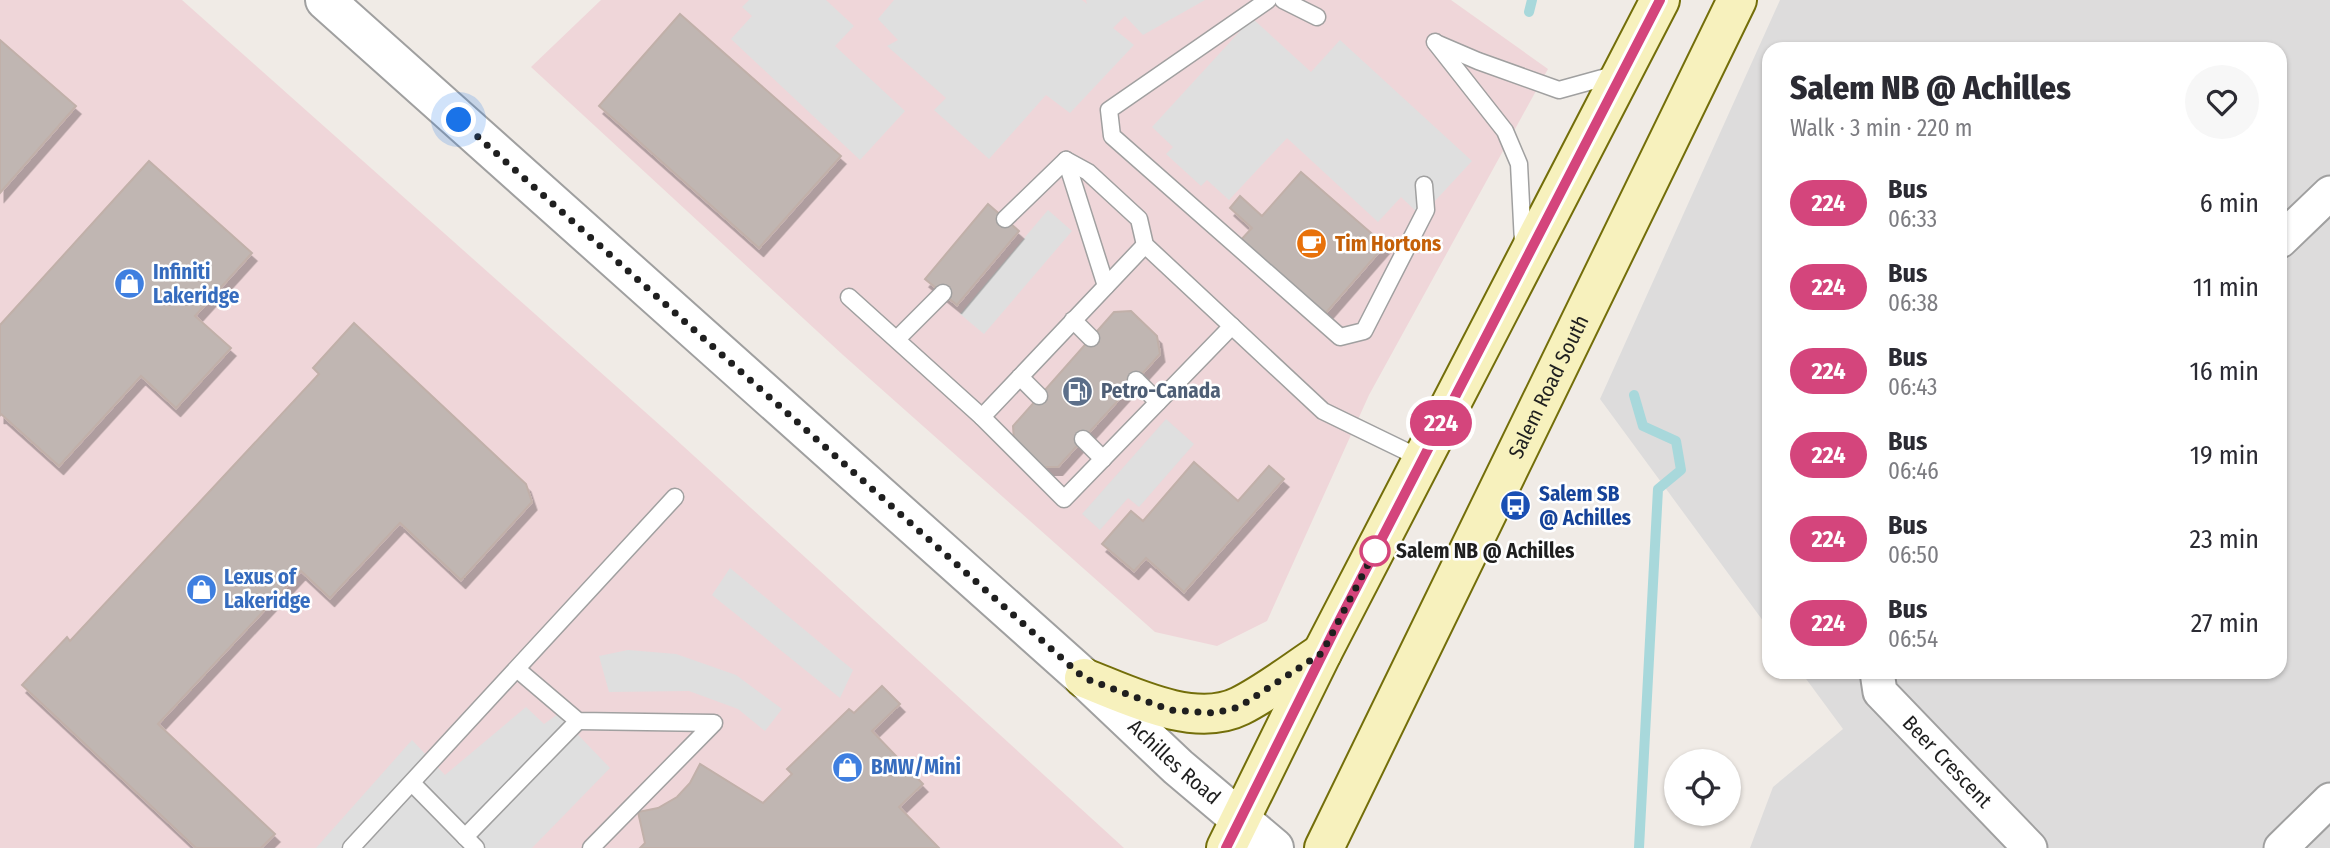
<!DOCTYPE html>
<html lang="en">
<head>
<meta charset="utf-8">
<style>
	:root { --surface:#fff; --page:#f7f7f7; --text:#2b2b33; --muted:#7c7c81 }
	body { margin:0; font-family:"Fira Sans Condensed",sans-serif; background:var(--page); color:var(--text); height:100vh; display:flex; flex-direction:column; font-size:26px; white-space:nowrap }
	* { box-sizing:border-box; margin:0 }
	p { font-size:23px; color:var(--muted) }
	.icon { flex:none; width:38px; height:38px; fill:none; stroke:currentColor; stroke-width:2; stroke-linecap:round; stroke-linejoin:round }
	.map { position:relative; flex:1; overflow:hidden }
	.details { position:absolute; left:1762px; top:42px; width:525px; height:637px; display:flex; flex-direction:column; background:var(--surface); border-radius:21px; box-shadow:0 2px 5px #0004 }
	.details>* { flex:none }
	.badge { padding:0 14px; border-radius:23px; font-size:24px; line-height:46px }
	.controls { position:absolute; left:1664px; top:749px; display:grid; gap:14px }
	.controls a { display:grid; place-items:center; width:77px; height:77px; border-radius:50%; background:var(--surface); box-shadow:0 2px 5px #0004; font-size:35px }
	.you { position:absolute; width:35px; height:35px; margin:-18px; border:5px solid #fff; border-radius:50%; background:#1a73e8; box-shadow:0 0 0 10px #1a73e833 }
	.map>.badge { position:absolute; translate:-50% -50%; box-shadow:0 0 0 4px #fff }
	.round { display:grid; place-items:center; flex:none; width:74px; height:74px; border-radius:37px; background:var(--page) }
	.overview { display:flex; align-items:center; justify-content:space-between; height:119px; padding:0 28px }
	h1 { font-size:33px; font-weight:800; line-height:52px }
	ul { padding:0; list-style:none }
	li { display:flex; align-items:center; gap:21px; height:84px; padding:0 28px }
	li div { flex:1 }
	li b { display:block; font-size:26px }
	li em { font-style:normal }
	li .badge { min-width:77px; font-weight:700; text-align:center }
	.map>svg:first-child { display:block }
</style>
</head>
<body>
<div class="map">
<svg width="2330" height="848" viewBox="0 0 2330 848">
	<defs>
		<filter id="shadow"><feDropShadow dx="4.5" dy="8" stdDeviation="0" flood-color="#0004"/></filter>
	</defs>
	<rect width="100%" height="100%" fill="#f0ebe6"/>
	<path fill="#dddcdc" d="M1780 0H2330V848H1750L1773 787 1843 729 1801 672H2280V49H1769V629L1600 399Z"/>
	<g fill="#efd6d9">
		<path d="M0 0H182L671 435 1124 848H0Z"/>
		<path d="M601 0H1451L1548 69 1369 395 1267 621 1217 646 1155 632 843 355 531 67Z"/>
	</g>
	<g fill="#dfdfdf">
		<path d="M749 0H826L854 26 835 46 905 111 860 160 731 39 752 16 742 7Z"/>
		<path d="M894 0H1082L1087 4 1086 0H1205L1143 35 1125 16 1113 28 1134 45 1070 113 1046 95 989 159 934 110 946 98 887 46 898 40 878 19Z"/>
		<path d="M1252 18 1311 72 1340 40 1472 161 1421 216 1401 197 1378 222 1287 138 1229 200 1207 180 1201 186 1166 154 1173 147 1152 127Z"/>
		<path d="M1048 210 1072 231 984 334 960 314Z"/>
		<path d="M1166 419 1194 444 1139 507 1128 498 1100 530 1082 514Z"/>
		<path d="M730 568 853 670 840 698 712 595Z"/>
		<path d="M628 650 676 654 736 675 782 709 765 731 738 709 689 691 609 692 599 656Z"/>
		<path d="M526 707 544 724 558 714 610 768 532 848H316L412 740 445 775Z"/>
	</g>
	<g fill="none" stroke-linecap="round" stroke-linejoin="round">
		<g stroke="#a8d8db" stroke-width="10">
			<path d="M1529 12 1532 0"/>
			<path d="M1634 395 1643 426 1676 441 1681 470 1658 489 1639 848"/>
		</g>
	</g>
	<g fill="#c0b6b2" stroke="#c1b0a9" stroke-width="2" filter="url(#shadow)">
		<path d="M680 14 841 156 759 248 599 106Z"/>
		<path d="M0 40 76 106 0 193Z"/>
		<path d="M149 161 252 253 195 316 231 348 176 408 141 376 59 466 1 414 0 416V325Z"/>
		<path d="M1301 172 1385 245 1324 315 1239 242 1252 228 1230 208 1240 196 1262 216Z"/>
		<path d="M988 204 1019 231 957 305 925 279Z"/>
		<path d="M1131 311 1157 336 1160 354 1058 467H1043L1014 441 1013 426 1114 312Z"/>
		<path d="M354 323 526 484 532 502 461 580 400 523 330 598 301 571 158 724 275 834 261 848H196L22 685 67 637 70 641 319 374 313 368Z"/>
		<path d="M1194 462 1238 501 1269 466 1284 479 1184 592 1146 558 1134 571 1102 544 1131 511 1143 521Z"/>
		<path d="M882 686 900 704 872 731 923 784 899 807 939 848H640L645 843 638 812 658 808 677 797 690 783 700 764 763 803 792 774 787 769 849 709 854 713Z"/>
	</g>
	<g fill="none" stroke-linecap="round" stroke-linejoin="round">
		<defs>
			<g id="service">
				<path d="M1268 0 1109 110 1112 136 1340 337 1364 331 1426 210 1424 185"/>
				<path d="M1283 0 1317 17"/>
				<path d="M1435 42 1505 131 1519 164 1523 243"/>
				<path d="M1436 43 1478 61 1559 90 1617 74"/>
				<path d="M1066 160 1106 286"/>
				<path d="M1005 219 1066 160 1088 172 1139 219 1145 245 1323 411 1422 459"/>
				<path d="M1145 245 982 417 1064 499 1232 326"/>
				<path d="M849 297 982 417"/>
				<path d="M1073 320 1091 338"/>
				<path d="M897 339 943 293"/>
				<path d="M1020 377 1039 396"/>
				<path d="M1136 380 1158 402"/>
				<path d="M1083 439 1103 459"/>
				<path d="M518 670 578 721 714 723 591 848"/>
				<path d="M412 783 476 848"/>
				<path d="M465 837 578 721"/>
				<path d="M351 848 675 497"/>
			</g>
			<g id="minor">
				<path d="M2280 241 2330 193"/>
				<path id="s1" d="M1877 672 1880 692 2030 848"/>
				<path d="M2281 848 2330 800"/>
			</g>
			<g id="tertiary">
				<path id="s2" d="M325 0 1084 678 1178 767 1274 848"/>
			</g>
			<g id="secondary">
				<path d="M1084 678C1128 695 1194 729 1240 706 1268 692 1296 670 1322 653"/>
				<path d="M1226 848 1322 653 1660 0"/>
				<path id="s3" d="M1324 848 1737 0"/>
			</g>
		</defs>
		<use href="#service" stroke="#a0a0a0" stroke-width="19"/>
		<use href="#minor" stroke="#a0a0a0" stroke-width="37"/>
		<use href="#tertiary" stroke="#a0a0a0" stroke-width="42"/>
		<use href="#secondary" stroke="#736e0a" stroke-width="42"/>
		<use href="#service" stroke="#fff" stroke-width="16"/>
		<use href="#minor" stroke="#fff" stroke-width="33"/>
		<use href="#tertiary" stroke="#fff" stroke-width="38"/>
		<use href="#secondary" stroke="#f7f1bd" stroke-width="38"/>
	</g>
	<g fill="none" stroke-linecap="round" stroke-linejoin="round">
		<defs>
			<path id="line" d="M1226 848 1335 629 1660 0"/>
		</defs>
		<use href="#line" stroke="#fff" stroke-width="16"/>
		<use href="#line" stroke="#d4457c" stroke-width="10"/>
		<path stroke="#1f1f1f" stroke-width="7" stroke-dasharray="0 12.6" d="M459 120 1084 678 1170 710 1214 713 1239 707 1322 653 1375 551"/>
	</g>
	<defs>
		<symbol id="cafe-disc" viewBox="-11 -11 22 22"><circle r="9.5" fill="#e8710a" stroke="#fff"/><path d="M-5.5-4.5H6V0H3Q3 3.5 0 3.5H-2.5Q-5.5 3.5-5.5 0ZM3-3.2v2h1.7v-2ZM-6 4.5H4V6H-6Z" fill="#fff"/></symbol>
		<symbol id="shop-disc" viewBox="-11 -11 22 22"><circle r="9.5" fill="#3f7fe0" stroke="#fff"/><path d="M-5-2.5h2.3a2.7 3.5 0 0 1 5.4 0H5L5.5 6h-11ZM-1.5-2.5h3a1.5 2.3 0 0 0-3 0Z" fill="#fff"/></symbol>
		<symbol id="fuel-disc" viewBox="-11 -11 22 22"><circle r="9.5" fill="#5c6f8a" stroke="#fff"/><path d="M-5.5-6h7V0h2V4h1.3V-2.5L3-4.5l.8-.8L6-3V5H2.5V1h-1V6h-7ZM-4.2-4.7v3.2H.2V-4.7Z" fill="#fff"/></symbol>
		<symbol id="bus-disc" viewBox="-11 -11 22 22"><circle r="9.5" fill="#1a4fb4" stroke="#fff"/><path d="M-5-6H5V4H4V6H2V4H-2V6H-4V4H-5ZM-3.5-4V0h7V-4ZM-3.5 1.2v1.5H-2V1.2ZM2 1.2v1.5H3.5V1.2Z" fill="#fff"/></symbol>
	</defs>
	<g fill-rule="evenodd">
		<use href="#cafe-disc" x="1294" y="226" width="35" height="35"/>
		<use href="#shop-disc" x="112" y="266" width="35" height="35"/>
		<use href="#fuel-disc" x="1060" y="374" width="35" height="35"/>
		<use href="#bus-disc" x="1498" y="488" width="35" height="35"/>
		<use href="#shop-disc" x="184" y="572" width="35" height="35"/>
		<use href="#shop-disc" x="830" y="750" width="35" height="35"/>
	</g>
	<circle fill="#fff" stroke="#d4457c" stroke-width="3.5" cx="1375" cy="551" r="14"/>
	<g text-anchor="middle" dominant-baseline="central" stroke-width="5" stroke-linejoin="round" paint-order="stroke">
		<g font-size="21" font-weight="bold" fill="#c56008" stroke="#fff" text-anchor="start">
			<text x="1335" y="244">Tim Hortons</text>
		</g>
		<g font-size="21" font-weight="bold" fill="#366cbe" stroke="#fff" text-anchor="start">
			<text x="153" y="272">Infiniti<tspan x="153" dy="24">Lakeridge</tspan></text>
			<text x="224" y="577">Lexus of<tspan x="224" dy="24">Lakeridge</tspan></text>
			<text x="871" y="767">BMW/Mini</text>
		</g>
		<g font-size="21" fill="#1f1f1f" stroke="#fff">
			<text stroke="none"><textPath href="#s3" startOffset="513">Salem Road South</textPath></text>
			<text stroke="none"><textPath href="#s2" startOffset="1141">Achilles Road</textPath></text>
			<text stroke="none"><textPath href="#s1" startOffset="117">Beer Crescent</textPath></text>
		</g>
		<g font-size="21" font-weight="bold" fill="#4e5e75" stroke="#fff" text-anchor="start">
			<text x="1101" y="391">Petro-Canada</text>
		</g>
		<g font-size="21" font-weight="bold" fill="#164399" stroke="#fff" text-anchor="start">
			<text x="1539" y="494">Salem SB<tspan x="1539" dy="24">@ Achilles</tspan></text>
		</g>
		<g font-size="21" font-weight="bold" fill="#1f1f1f" stroke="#fff" text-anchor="start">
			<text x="1396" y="551">Salem NB @ Achilles</text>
		</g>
	</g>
</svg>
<div class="controls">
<a><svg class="icon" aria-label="locate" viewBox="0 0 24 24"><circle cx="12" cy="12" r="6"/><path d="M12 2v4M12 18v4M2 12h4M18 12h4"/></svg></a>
</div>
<div class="you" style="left:459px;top:120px"></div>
<b class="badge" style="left:1441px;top:423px;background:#d4457c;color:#fff">224</b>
<section class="details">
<div class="overview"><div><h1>Salem NB @ Achilles</h1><p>Walk · 3 min · 220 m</p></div><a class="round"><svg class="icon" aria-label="heart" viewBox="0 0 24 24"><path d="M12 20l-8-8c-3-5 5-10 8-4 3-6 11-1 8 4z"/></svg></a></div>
<ul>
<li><span class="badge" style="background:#d4457c;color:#fff">224</span><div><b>Bus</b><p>06:33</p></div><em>6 min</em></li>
<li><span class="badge" style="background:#d4457c;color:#fff">224</span><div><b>Bus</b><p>06:38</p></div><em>11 min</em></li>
<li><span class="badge" style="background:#d4457c;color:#fff">224</span><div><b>Bus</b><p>06:43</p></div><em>16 min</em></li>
<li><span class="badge" style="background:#d4457c;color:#fff">224</span><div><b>Bus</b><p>06:46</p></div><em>19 min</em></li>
<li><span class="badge" style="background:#d4457c;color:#fff">224</span><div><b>Bus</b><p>06:50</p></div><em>23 min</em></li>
<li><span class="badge" style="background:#d4457c;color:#fff">224</span><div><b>Bus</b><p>06:54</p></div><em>27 min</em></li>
</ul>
</section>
</div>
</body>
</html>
